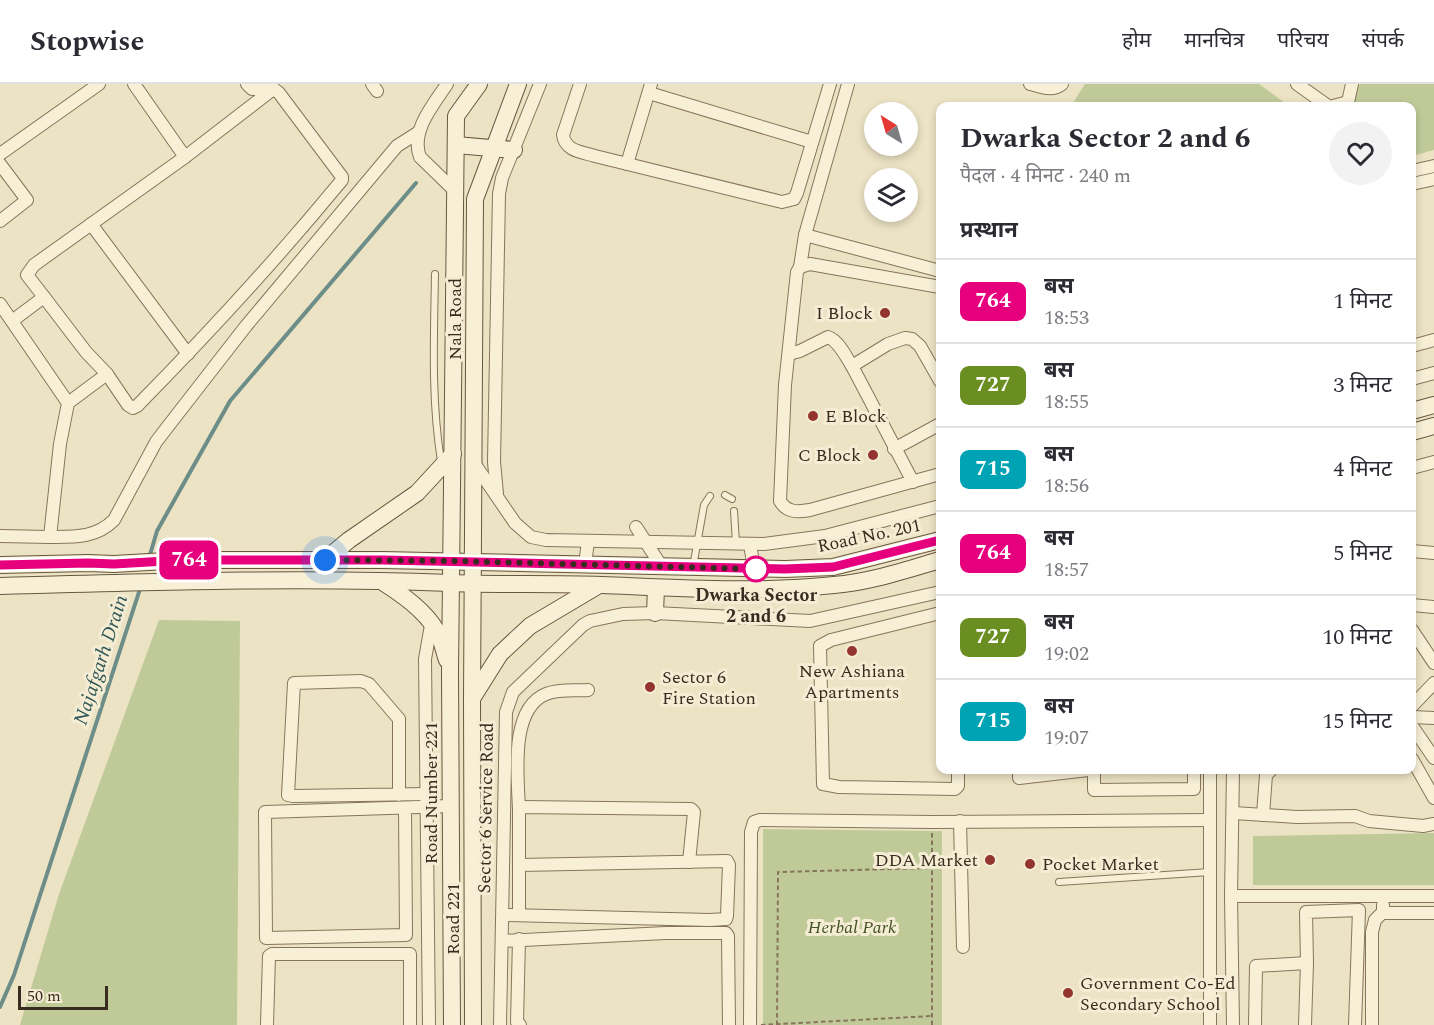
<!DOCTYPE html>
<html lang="hi">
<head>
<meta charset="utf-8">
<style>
	:root { --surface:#fff; --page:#f2f2f3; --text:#2b2b33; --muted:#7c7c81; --line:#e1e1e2 }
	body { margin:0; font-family:Spectral,"Noto Sans Devanagari",serif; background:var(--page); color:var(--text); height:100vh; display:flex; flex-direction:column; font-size:22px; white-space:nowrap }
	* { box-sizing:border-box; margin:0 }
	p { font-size:20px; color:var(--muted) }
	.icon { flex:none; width:33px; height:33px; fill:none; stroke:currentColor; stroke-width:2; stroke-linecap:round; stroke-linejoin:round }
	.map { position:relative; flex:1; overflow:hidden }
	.sheet { position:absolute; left:936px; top:18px; width:480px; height:672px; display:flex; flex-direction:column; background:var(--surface); border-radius:12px; box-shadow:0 3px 9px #0003 }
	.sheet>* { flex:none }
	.badge { padding:0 12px; border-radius:9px; font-size:21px; line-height:39px }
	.needle { width:39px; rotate:323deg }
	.fabs { position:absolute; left:864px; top:18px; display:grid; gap:12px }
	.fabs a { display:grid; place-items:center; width:54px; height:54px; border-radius:50%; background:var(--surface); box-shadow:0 3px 9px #0003; font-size:30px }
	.scale { position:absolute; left:18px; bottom:15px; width:90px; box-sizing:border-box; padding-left:6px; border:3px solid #372c1f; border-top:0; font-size:16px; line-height:21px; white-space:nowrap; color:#372c1f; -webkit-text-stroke:4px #f4edd4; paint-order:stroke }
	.you { position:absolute; width:30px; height:30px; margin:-15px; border:4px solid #fff; border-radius:50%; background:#1a73e8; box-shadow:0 0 0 9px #1a73e833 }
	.map>.badge { position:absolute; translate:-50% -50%; box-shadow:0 0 0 3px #fff }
	h2 { padding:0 24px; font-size:22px; line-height:54px }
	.round { display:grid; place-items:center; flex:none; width:63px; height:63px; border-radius:32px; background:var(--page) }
	.headline { display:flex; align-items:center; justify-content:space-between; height:102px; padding:0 24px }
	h1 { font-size:28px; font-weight:700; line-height:45px }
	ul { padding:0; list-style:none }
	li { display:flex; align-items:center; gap:18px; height:84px; padding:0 24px; border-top:2px solid var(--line) }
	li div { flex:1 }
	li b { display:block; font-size:22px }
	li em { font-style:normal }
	li .badge { min-width:66px; font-weight:700; text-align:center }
	header { display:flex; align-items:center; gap:36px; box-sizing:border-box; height:84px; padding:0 30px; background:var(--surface); border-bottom:2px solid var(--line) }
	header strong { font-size:28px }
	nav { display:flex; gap:33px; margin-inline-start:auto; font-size:21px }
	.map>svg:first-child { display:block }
</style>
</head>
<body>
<header>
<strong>Stopwise</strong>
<nav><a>होम</a><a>मानचित्र</a><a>परिचय</a><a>संपर्क</a></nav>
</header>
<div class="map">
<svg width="1434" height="941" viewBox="0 0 1434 941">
	<rect width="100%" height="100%" fill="#ece3c4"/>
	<g fill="#c0ca99">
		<path d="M1085 0H1259L1289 22H1071Z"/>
		<path d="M1360 0H1434V66L1412 72V22H1344Z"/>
		<path d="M159 536 240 537 237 941H20L59 810Z"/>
		<path d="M763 745 942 747V941H763Z"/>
		<path d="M1434 749V801H1253V752Z"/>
	</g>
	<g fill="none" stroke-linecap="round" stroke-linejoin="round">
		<g stroke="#6d8d88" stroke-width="4">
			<path d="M149 474 157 447 230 317 416 99"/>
			<path d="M0 923 14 891 141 502"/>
		</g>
		<defs>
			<g id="lane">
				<path d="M435 190C434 252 431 315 441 377"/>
				<path d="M725 411 732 415"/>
				<path d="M734 427 736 459"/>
				<path d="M693 483 704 421 710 412"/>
				<path d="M1059 798 1210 788"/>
			</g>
			<g id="street">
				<path d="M134 0 185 73"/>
				<path d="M372 0 377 7"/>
				<path d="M447 0C434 20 410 47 420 73L456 108"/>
				<path d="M580 0 563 51C565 67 582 68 595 72L782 118 794 115 797 109 830 0"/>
				<path d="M848 0 805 151 940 187"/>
				<path d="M1030 0C1042 3 1052 8 1062 0"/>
				<path d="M1297 0 1328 22"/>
				<path d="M649 9 812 58"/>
				<path d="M1333 22 1348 18 1352 0"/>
				<path d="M0 70 99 0"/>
				<path d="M0 80 27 116 0 137"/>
				<path d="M627 80 651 0"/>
				<path d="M1412 87 1434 82"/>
				<path d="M1412 100 1434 95"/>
				<path d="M91 140 188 270"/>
				<path d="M800 183 805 151"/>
				<path d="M940 203 810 180 800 183 797 188 785 301 780 417C787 429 798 428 810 426L940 390"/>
				<path d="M44 213 27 191 34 181 185 73 272 6"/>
				<path d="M0 220 68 319 60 360 50 453 0 452"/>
				<path d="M12 237 44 213 86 268 107 290"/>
				<path d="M1412 262 1434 256"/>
				<path d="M789 270 800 267 828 253C839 257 846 273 852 282"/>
				<path d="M1412 295 1434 289"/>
				<path d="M68 319 107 290 128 321 133 324 137 322C209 249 277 175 342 96V93L279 9 274 5H252L247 0"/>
				<path d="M894 365 940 340"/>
				<path d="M474 379 515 439 531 453 546 456 764 460 825 452 940 422"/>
				<path d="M1412 384 1434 378"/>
				<path d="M913 398 852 282 888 260 905 254 912 255 920 262 940 297"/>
				<path d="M497 410 494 378 499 110 502 94 540 0"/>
				<path d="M636 443 662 483"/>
				<path d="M50 453C75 453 96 454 114 436L156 358 169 341 246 242 397 62 419 48"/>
				<path d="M750 460 754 485"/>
				<path d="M1412 467 1434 469"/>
				<path d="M585 481 588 457"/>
				<path d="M1412 521 1434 523"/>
				<path d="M940 529 831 556 820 562 823 700 839 703 955 705 958 702V686"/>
				<path d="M1412 546 1434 579"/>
				<path d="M1412 622 1434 599"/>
				<path d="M1412 633 1434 634"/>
				<path d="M1412 642 1434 674"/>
				<path d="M1412 675 1434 714"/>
				<path d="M1019 686V694L1088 686"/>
				<path d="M1094 686V706L1194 705V686"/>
				<path d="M1233 686 1231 812 1233 941"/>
				<path d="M399 711V635L369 600 361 597 294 599 288 711 293 712 427 710"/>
				<path d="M405 724 406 851 266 854 265 728 451 722"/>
				<path d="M519 726C518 693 509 625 546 610 559 605 575 607 588 606"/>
				<path d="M1234 729 1297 733 1355 732 1369 737 1423 742 1434 740"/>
				<path d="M1263 731 1266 691 1271 686"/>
				<path d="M960 737 963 863"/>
				<path d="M1231 812H1434"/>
				<path d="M1383 821V828L1385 829H1434"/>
				<path d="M503 831 710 836 726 835 727 832 729 781 727 777 519 781"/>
				<path d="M519 831V726L522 723 691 725 694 728 689 778"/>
				<path d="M519 855 517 938 520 941"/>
				<path d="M502 857 666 849H726L728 852 729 941"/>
				<path d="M1307 879 1306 828 1359 826 1355 941"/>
				<path d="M267 941 269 872 272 870H410V941"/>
				<path d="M429 941 425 575 431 541"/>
				<path d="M500 941 506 628 513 608 583 541 590 537 623 530 655 529 810 537 940 508"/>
				<path d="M750 941 751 748 754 738 760 736 932 738 1210 736"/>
				<path d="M1210 941V686"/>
				<path d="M1255 941 1256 882 1307 879 1305 941"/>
				<path d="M1372 941V848L1375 836 1383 828"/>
			</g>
			<g id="secondary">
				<path d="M456 61 514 66"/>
				<path d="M1412 327 1434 321"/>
				<path d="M1412 348 1434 342"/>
				<path d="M325 476 349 456 417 409 453 370"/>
				<path d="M0 481 88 479 114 480 183 476H383L785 485 833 483 940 456"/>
				<path d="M384 499C403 511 430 530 439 552 443 560 444 568 447 576"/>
				<path d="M0 502C150 498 301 493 450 499 501 501 552 499 602 501 679 504 758 509 834 501 870 498 906 486 940 476"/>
				<path d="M655 529 656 504"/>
				<path d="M473 613 500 570 530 542 599 501"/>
				<path d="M452 941 450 588 456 32 479 0"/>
				<path d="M473 941 472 614 475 115 518 0"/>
			</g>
		</defs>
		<use href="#lane" stroke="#86755b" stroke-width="8"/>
		<use href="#street" stroke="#86755b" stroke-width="14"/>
		<use href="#secondary" stroke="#68573f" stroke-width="18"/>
		<g stroke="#86755b" stroke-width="2" stroke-dasharray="4.5 3" stroke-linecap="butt">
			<path d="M761 941 932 932"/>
			<path d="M777 941 778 788 932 784"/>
			<path d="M932 941V749"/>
		</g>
		<use href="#lane" stroke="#f7f0d7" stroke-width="6"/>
		<use href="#street" stroke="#f7f0d7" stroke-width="12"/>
		<use href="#secondary" stroke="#f7f0d7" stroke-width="16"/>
	</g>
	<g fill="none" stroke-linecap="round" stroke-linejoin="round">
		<defs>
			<path id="line" d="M0 481 88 479 114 480 183 476H383L785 485 833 483 940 456"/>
		</defs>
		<use href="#line" stroke="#fff" stroke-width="14"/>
		<use href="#line" stroke="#e6007e" stroke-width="9"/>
		<path stroke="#372c1f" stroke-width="6" stroke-dasharray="0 10.8" d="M325 476 452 477 756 485"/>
	</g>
	<g fill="#93352e" stroke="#f4edd4" stroke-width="2">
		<circle cx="885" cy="229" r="6"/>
		<circle cx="813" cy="332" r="6"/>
		<circle cx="873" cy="371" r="6"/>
		<circle cx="852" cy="567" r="6"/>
		<circle cx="650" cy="603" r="6"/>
		<circle cx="990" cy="776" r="6"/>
		<circle cx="1030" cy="780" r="6"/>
		<circle cx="1068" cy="909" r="6"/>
	</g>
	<circle fill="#fff" stroke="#e6007e" stroke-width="3" cx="756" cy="485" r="12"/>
	<g text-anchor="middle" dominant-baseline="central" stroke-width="6" stroke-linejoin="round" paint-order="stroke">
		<g font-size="18" fill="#372c1f" stroke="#f4edd4" text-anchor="start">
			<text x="873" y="229" text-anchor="end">I Block</text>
			<text x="825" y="332">E Block</text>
			<text x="861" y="371" text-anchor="end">C Block</text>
			<text x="852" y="587" text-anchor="middle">New Ashiana<tspan x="852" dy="21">Apartments</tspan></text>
			<text x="662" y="593">Sector 6<tspan x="662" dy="21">Fire Station</tspan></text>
			<text x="978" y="776" text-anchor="end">DDA Market</text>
			<text x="1042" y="780">Pocket Market</text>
			<text x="1080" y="899">Government Co-Ed<tspan x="1080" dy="21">Secondary School</tspan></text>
		</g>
		<g font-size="18" fill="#372c1f" stroke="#f4edd4">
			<text transform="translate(455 235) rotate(-90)">Nala Road</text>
			<text transform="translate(869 452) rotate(-12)">Road No. 201</text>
			<text transform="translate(431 709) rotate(-90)">Road Number 221</text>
			<text transform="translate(486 724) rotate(-89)">Sector 6 Service Road</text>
			<text transform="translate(453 835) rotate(-90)">Road 221</text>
		</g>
		<g font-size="18" font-weight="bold" fill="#372c1f" stroke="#f4edd4">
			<text x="756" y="511">Dwarka Sector<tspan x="756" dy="21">2 and 6</tspan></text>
		</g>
		<g font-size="18" font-style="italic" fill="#445226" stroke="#f4edd4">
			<text x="852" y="843">Herbal Park</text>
		</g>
		<g font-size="20" font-style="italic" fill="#2f5556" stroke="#f4edd4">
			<text transform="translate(101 576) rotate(-72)">Najafgarh Drain</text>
		</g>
	</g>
</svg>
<div class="fabs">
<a><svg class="needle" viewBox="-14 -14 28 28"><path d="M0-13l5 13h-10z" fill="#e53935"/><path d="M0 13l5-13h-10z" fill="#7c7c81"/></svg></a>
<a><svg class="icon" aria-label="layers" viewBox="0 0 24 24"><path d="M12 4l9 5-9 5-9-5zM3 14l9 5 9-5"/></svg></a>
</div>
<div class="scale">50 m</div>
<div class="you" style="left:325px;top:476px"></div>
<b class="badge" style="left:189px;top:476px;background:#e6007e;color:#fff">764</b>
<section class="sheet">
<div class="headline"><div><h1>Dwarka Sector 2 and 6</h1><p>पैदल · 4 मिनट · 240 m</p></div><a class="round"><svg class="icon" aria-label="heart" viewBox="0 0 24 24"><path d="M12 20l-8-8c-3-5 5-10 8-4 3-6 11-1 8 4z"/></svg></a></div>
<h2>प्रस्थान</h2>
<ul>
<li><span class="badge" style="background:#e6007e;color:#fff">764</span><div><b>बस</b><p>18:53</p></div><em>1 मिनट</em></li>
<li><span class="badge" style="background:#6b8e23;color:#fff">727</span><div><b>बस</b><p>18:55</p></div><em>3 मिनट</em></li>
<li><span class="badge" style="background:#00a3b4;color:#fff">715</span><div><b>बस</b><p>18:56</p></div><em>4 मिनट</em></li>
<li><span class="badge" style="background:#e6007e;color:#fff">764</span><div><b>बस</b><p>18:57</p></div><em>5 मिनट</em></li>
<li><span class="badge" style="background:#6b8e23;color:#fff">727</span><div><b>बस</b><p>19:02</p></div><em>10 मिनट</em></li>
<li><span class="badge" style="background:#00a3b4;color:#fff">715</span><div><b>बस</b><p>19:07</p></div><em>15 मिनट</em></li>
</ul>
</section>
</div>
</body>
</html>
